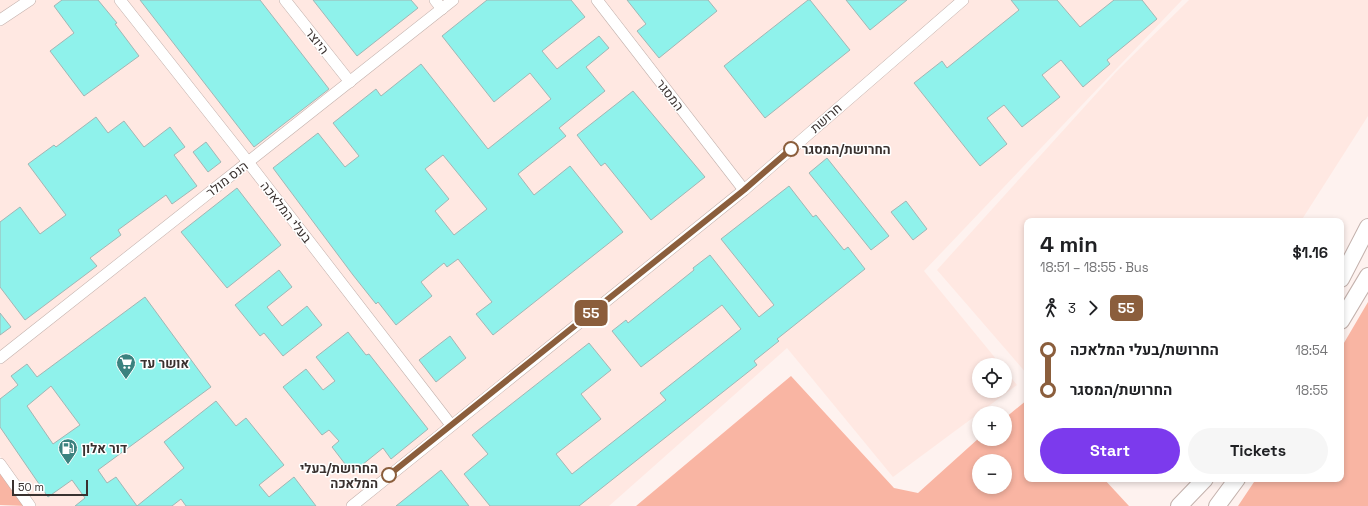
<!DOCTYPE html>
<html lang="en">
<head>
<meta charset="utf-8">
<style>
	:root { --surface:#fff; --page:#f6f6f6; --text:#202124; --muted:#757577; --accent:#7c3aed }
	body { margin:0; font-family:"Space Grotesk",Heebo,sans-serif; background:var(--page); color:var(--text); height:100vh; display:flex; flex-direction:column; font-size:15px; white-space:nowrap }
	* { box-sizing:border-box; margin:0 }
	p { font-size:13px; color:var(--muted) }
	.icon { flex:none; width:22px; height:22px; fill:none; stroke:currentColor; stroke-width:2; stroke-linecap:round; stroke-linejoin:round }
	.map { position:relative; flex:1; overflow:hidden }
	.side { position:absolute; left:1024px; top:218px; width:320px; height:264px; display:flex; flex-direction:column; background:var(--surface); border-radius:8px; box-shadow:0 2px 6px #0003 }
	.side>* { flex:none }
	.badge { padding:0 8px; border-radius:6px; font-size:14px; line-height:26px }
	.controls { position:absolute; left:972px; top:358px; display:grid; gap:8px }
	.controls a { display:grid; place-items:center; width:40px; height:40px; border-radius:50%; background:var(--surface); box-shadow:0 2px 6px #0003; font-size:20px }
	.scale { position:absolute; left:12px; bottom:10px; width:76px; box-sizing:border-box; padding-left:4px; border:2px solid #39312f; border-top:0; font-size:11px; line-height:14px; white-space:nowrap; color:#39312f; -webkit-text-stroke:3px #fff; paint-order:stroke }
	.map>.badge { position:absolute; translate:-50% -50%; box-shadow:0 0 0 2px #fff }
	.legs { display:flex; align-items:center; gap:6px; height:44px; padding:0 16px; font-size:13px }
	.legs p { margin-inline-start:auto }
	.headline { display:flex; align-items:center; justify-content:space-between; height:68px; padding:0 16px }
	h1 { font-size:22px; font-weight:700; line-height:30px }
	.action { display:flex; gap:8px; margin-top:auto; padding:8px 16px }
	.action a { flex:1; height:46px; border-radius:24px; background:var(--accent); color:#fff; font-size:16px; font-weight:700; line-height:46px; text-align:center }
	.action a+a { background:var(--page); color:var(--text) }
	ul { padding:0 16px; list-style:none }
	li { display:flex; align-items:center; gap:14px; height:40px; font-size:15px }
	li i { display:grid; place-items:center; width:6px; height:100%; margin:0 5px; background:currentColor }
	li i::after { content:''; width:10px; height:10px; margin:-5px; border:3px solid; border-radius:50%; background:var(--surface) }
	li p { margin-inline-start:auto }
	li:first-child i { background:linear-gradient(#0000 50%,currentColor 0) }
	li:last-child i { background:linear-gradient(currentColor 50%,#0000 0) }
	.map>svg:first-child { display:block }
</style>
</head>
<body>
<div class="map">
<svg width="1368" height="506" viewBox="0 0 1368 506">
	<rect width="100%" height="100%" fill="#fef2ef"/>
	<g fill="#ffe8e2">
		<path d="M0 0H1182L924 271 1001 365H979V391H1005V370L1017 385 893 477 787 348 609 506H36L0 456Z"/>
		<path d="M1189 0H1368V116L1301 221H1027V374L937 270 1116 72Z"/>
	</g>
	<g fill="#f9b5a3" fill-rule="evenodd">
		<path d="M1368 302V506H1238L1256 479H1341V348Z"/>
		<path d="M791 376 894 488 918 493 979 438 1005 439V418L1027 400V479H1104L1129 506H636ZM979 461H1005V487H979Z"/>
		<path d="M0 469 26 506 0 505Z"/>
	</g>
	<g fill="#8ff2eb" stroke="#a2b6b4" fill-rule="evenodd">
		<path d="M62 0H98L117 23 115 24 139 56 84 96 50 51 74 33 54 6Z"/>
		<path d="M140 0H260L329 89 254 147Z"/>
		<path d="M313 0H411L418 8 357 56Z"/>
		<path d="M487 0H571L585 17 542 51 557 69 599 36 609 48 586 67 605 91 559 128 566 136 518 174 534 195 570 166 623 232 493 335 476 314 492 302 458 259 447 267 444 263 421 282 432 296 396 325 378 302 376 304 353 275 273 168 318 133 345 167 359 156 333 123 376 89 381 96 421 64 488 149 551 99 530 73 494 102 442 36ZM443 155 487 209 454 235 435 211 449 199 425 169Z"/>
		<path d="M627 0H708L717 11 659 58 637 31 646 24Z"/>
		<path d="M808 0H810L850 50 765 118 724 66Z"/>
		<path d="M846 0H907L870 30Z"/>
		<path d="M1011 0H1057L1080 27 1114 0H1142L1157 19 1107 60 1110 64 1083 87 1061 60 1042 75 1060 97 1022 127 1004 105 987 118 1007 144 980 166 914 83 942 61 947 68 1019 10Z"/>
		<path d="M633 91 705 177 651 220 605 163 601 166 577 135Z"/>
		<path d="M96 117 108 133 124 121 144 147 170 127 185 147 174 155 197 186 172 204 166 195 118 230 121 235 90 258 97 266 25 320 0 287V222L20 207 40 234 66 215 28 164 54 145 56 147Z"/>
		<path d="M206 142 221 162 208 172 193 152Z"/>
		<path d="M827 158 889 236 871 250 809 173Z"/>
		<path d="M789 186 813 217 816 215 844 250 848 247 865 269 777 339 779 341 754 361 757 365 579 506H490L464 474 488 454 472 435 589 343 611 370 581 394 601 419 556 454 572 474 666 400 660 393 741 329 722 305 641 367 612 331 626 320 628 323 694 270 693 268 710 255 759 317 774 305 721 239Z"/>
		<path d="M237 188 281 245 227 288 181 232Z"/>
		<path d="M906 201 927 229 913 240 891 212Z"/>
		<path d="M279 270 292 287 267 307 282 326 307 306 322 325 283 356 264 333 260 336 235 305Z"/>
		<path d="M145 297 211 387 98 470 107 483 116 477 137 506H75L85 498 72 480 48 497 0 427V399L18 385 11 376 27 364 37 377ZM51 386 80 425 53 444 27 406Z"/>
		<path d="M0 313 11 327 0 335Z"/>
		<path d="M348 332 366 355 369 354 428 429 391 459 383 448 352 473 332 447 339 441 329 430 322 435 283 387 306 369 323 390 335 381 316 357Z"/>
		<path d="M450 336 466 358 436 382 419 360Z"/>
		<path d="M216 401 236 426 246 418 284 465 259 485 269 497 294 477 316 506H186L181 499 172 506H137L184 468 164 442Z"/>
		<path d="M441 470 469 506H396Z"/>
	</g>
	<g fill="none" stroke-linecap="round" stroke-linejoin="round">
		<defs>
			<g id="minor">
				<path d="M120 0 248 162 451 425"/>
				<path d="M285 0 350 82"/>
				<path d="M435 0 442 9"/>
				<path d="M597 0 744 190"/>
				<path d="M0 20 30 0"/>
				<path d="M0 358 453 0"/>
				<path d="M0 464 30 506"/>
				<path d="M352 506 744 190 963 0"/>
			</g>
			<g id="highway">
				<path d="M1341 279 1368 227"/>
				<path d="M1341 321 1368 276"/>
				<path d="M1179 506 1205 479"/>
				<path d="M1217 506 1237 479"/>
			</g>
		</defs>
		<use href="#minor" stroke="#c3b1ac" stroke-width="12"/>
		<use href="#highway" stroke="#c3b1ac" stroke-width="18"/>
		<use href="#minor" stroke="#fff" stroke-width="11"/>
		<use href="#highway" stroke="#fff" stroke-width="16"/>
	</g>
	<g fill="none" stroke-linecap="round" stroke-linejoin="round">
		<defs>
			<path id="line-1" d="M389 475 744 190 791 149"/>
		</defs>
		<use href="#line-1" stroke="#fff" stroke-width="9"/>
		<use href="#line-1" stroke="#8b5e3c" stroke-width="6"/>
	</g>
	<defs>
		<symbol id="supermarket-pin" viewBox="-11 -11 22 30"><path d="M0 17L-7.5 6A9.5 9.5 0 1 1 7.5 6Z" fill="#3b827f" stroke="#fff"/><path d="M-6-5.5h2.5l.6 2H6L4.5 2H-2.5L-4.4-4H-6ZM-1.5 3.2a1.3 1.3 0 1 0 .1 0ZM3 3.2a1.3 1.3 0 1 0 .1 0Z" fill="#fff"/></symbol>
		<symbol id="fuel-pin" viewBox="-11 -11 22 30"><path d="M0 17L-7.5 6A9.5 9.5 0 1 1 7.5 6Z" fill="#3b827f" stroke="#fff"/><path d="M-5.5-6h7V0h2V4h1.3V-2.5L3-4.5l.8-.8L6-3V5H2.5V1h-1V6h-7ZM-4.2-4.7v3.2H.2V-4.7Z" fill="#fff"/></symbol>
	</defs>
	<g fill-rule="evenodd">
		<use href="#supermarket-pin" x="115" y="352" width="22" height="30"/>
		<use href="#fuel-pin" x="57" y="437" width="22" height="30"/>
	</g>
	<g fill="#fff" stroke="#8b5e3c" stroke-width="2">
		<circle cx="791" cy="149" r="7"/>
		<circle cx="389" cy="475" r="7"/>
	</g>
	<g text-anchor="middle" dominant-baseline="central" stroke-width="3" stroke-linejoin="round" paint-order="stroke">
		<g font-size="13" fill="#39312f" stroke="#fff">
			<text transform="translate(317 41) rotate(52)">היוצר</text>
			<text transform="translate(670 95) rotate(52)">המסגר</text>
			<text transform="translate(826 118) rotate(-41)">חרושת</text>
			<text transform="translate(227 179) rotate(-38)">הנס מולר</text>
			<text transform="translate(286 212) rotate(52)">בעלי המלאכה</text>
		</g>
		<g font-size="13" font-weight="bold" fill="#39312f" stroke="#fff" text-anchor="start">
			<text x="802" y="149">החרושת/המסגר</text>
			<text x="378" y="468" text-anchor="end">החרושת/בעלי<tspan x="378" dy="15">המלאכה</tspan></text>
		</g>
		<g font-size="13" font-weight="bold" fill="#39312f" stroke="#fff" text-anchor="start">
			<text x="140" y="363">אושר עד</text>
			<text x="82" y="448">דור אלון</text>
		</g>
	</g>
</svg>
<div class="controls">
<a><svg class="icon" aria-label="locate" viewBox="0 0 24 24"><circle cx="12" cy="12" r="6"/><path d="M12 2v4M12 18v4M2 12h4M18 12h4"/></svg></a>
<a>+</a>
<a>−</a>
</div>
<div class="scale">50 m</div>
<b class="badge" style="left:591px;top:313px;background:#8b5e3c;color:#fff">55</b>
<section class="side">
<div class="headline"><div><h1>4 min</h1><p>18:51 – 18:55 · Bus</p></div><b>$1.16</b></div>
<div class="legs"><svg class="icon" aria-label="walk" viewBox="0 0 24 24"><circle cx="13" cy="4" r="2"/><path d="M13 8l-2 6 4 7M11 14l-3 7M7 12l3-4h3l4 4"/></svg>3<svg class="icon" aria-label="forward" viewBox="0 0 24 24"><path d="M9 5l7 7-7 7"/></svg><b class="badge" style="background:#8b5e3c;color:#fff">55</b></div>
<ul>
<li><i style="color:#8b5e3c"></i><b>החרושת/בעלי המלאכה</b><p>18:54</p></li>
<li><i style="color:#8b5e3c"></i><b>החרושת/המסגר</b><p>18:55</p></li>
</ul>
<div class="action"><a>Start</a><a>Tickets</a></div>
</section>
</div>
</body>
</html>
